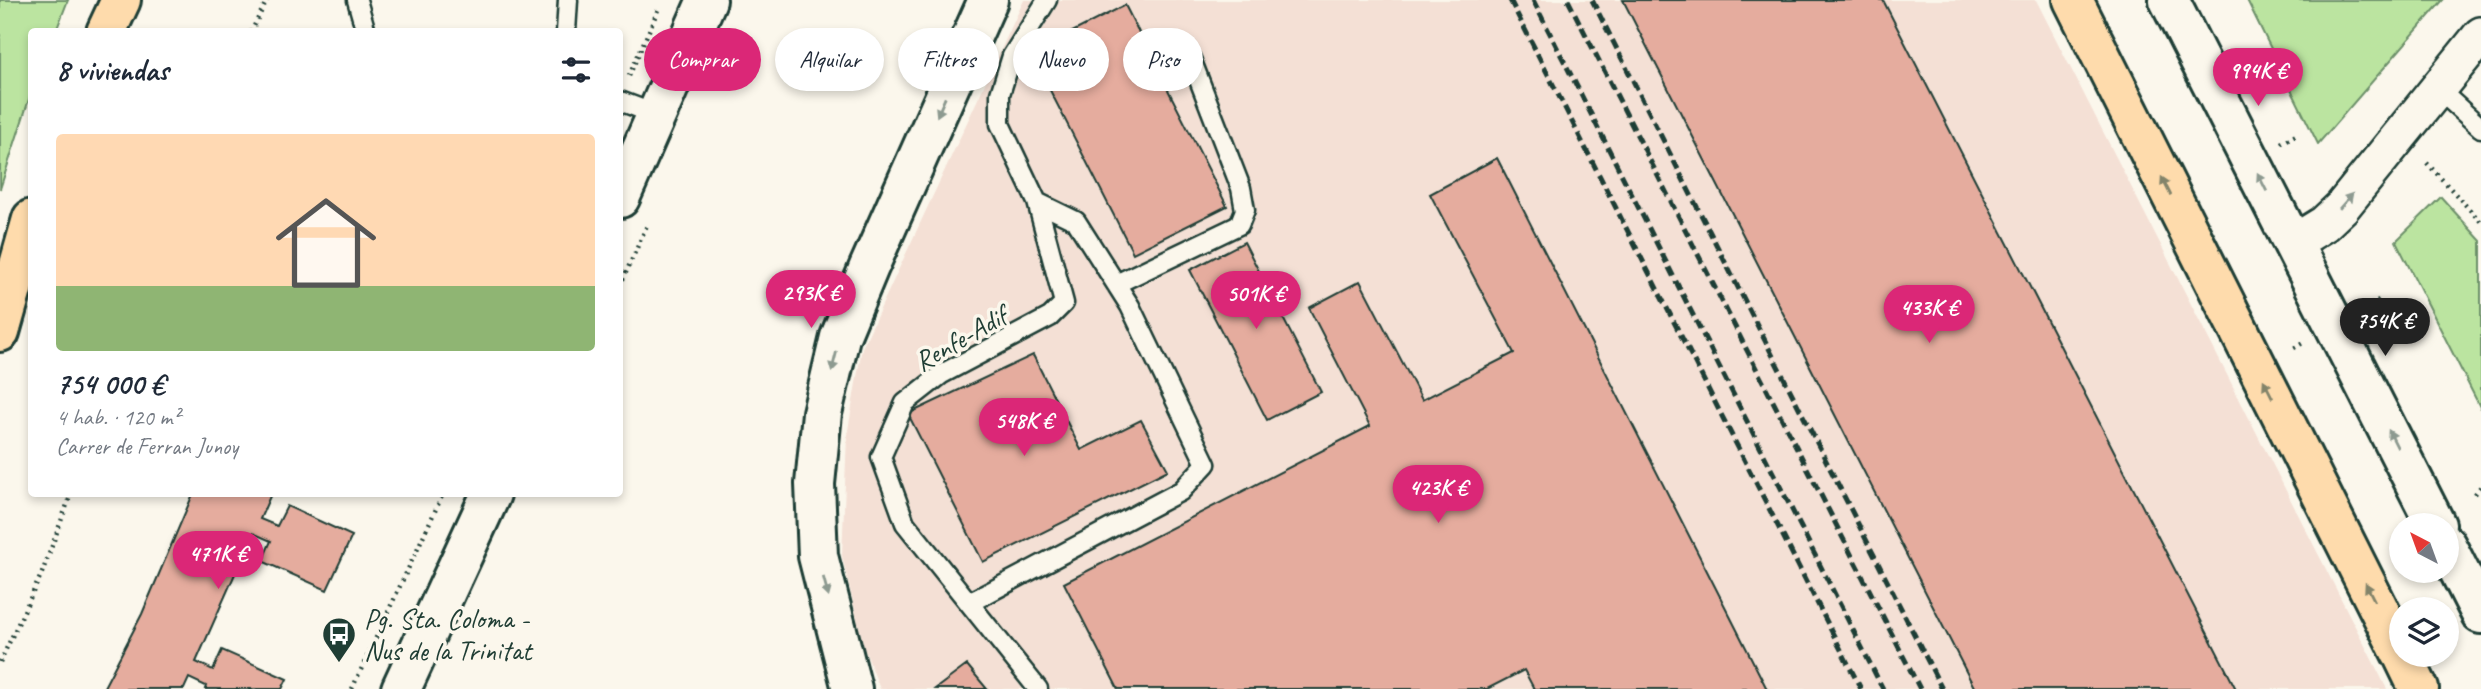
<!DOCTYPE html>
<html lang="es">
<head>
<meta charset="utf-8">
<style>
  body { margin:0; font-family:Caveat,sans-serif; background:#f6f6f7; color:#1f2937; height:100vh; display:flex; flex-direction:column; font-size:26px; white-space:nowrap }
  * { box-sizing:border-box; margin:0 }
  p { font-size:23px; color:#747a83 }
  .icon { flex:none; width:38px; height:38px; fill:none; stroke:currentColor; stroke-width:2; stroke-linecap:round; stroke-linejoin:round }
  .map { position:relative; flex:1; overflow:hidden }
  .drawer { position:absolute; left:28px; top:28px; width:595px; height:469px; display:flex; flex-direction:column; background:#fff; border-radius:7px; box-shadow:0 4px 10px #0003 }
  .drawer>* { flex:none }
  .hud { position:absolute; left:644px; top:28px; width:665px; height:63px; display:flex; gap:14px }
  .needle { width:46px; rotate:319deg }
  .tools { position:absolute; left:2389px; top:513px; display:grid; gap:14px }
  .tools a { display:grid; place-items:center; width:70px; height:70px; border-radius:50%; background:#fff; box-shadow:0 4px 10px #0003; font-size:35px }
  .price { position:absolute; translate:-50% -60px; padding:0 16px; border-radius:24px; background:#db2777; color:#fff; font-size:23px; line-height:46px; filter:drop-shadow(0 2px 4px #0008) }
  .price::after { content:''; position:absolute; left:50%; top:42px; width:21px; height:16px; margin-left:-10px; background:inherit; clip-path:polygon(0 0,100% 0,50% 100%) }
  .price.selected { background:#222; color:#fff }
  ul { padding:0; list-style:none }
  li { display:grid; align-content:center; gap:14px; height:371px; padding:0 28px }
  li span { display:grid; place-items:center; height:217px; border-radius:7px; color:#555 }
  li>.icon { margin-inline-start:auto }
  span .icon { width:126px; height:126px; fill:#fffc; stroke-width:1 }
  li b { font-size:30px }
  h2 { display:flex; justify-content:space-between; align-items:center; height:84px; padding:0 28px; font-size:30px }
  .chip { padding:0 24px; border-radius:32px; background:#fff; box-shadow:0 4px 10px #0003; font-size:24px; line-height:63px }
  .chip.selected { background:#db2777; color:#fff }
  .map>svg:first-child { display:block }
  .built { fill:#f4e0d5 }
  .green { fill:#bbe4a0; stroke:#6d906a; stroke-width:2 }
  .building { fill:#e5ac9e; stroke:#1f3d34; stroke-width:2 }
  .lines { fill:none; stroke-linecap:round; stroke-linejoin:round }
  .service-casing { stroke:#1f3d34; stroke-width:23 }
  .minor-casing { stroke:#1f3d34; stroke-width:40 }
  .tertiary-casing { stroke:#1f3d34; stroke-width:44 }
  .secondary-casing { stroke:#1f3d34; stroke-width:44 }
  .trunk-casing { stroke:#1f3d34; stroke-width:44 }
  .path { stroke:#1f3d34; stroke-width:4.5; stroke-dasharray:2 5; stroke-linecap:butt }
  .service { stroke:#fbf7ec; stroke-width:18 }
  .minor { stroke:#fbf7ec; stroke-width:35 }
  .tertiary { stroke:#fbf7ec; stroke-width:38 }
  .secondary { stroke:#fbf7ec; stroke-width:38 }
  .trunk { stroke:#fedbac; stroke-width:38 }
  .rail { stroke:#1f3d34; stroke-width:5; stroke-dasharray:10 5; stroke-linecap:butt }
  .oneway { fill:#8d9a90 }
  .oneway2 { fill:#83846a }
  .labels { text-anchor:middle; stroke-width:7; stroke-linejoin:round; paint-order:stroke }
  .street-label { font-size:28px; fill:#1f3d34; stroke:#fbf7ec }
  .poi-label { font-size:28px; fill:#1f3d34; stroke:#fbf7ec; text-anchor:start }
</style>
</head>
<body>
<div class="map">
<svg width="2481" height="689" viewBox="0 0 2481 689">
  <rect width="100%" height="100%" fill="#fbf7ec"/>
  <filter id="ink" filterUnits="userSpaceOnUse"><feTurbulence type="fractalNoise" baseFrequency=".0143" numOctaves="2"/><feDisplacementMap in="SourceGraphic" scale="14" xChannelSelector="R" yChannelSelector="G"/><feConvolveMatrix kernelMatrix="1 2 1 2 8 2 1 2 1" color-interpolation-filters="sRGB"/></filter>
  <g filter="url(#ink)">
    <path class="built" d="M1024,0H2036L2387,689H880L864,648L842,556L847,436L862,348Z"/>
    <path class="green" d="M0,0H68L56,31L32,32L31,93L0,189Z
      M2247,0H2443L2318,144Z
      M2441,197L2481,241V409L2396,241Z"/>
    <path class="building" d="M1623,0H1883L2236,689H1975Z
      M1125,5L1227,206L1133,253L1031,53Z
      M1497,158L1767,689H1534L1524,670L1487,689H1118L1064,583L1370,426L1309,308L1360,281L1422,400L1514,353L1430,194Z
      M1244,242L1321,392L1267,420L1190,270Z
      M1033,355L1081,450L1141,420L1168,470L983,562L908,414Z
      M193,494H271L260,519L277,526L287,506L352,536L327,590L262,561L271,541L253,533L196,662L213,670L222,650L287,679L282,689H205L206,686L189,678L184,689H103L142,614Z
      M967,665L987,689H935Z"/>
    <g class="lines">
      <g class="service-casing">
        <path id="service" d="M357,0L366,32
          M566,32L568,0
          M2438,89L2481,128
          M620,101L657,115
          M1116,284L1239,225L1245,210L1241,188L1191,59
          M969,603L1181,491L1206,464L1130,306L1076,221L1037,202
          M1038,689L905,523L881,457L905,403L942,374L1050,317L1064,303L1037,202L1000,124V94L1012,56L1047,0"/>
      </g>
      <g class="minor-casing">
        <path id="minor" d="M2293,243L2324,224L2342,207L2481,35"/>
      </g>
      <g class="tertiary-casing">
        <path id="tertiary" d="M620,198L707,0
          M401,689L491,494"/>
      </g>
      <g class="secondary-casing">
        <path id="secondary" d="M2169,0L2436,525
          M2446,545L2481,614
          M852,689L818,556L815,484L822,413L840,337L869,267L988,0"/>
      </g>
      <g class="trunk-casing">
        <path id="trunk" d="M2073,0L2401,653
          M106,32L121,0
          M0,332L32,219
          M2402,654L2419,689"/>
      </g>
      <path class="path" d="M251,32L267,0
        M629,76L658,10
        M2281,143L2296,135
        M2427,163L2481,222
        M620,286L648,223
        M2365,308L2382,298
        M2294,348L2303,343
        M2475,494L2481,486
        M0,662L42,573L71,494
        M352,689L443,494"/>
      <use href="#service" class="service"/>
      <use href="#minor" class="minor"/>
      <use href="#tertiary" class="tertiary"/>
      <use href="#secondary" class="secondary"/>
      <use href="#trunk" class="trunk"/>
      <path class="rail" d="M1510,0L1861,689
        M1533,0L1883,689
        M1568,0L1920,689
        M1592,0L1942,689"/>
    </g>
    <defs><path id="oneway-solid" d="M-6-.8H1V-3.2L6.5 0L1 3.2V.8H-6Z" transform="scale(1.75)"/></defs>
    <g class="oneway">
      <use href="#oneway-solid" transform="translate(941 107) rotate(114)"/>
      <use href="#oneway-solid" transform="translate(2262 182) rotate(-117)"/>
      <use href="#oneway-solid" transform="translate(2346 201) rotate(-49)"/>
      <use href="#oneway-solid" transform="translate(834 362) rotate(104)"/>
      <use href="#oneway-solid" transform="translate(2393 439) rotate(-117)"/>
      <use href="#oneway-solid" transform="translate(826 587) rotate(75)"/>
    </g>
    <g class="oneway2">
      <use href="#oneway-solid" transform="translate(2166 186) rotate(-117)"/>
      <use href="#oneway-solid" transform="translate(2268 389) rotate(-117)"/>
      <use href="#oneway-solid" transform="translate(2370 592) rotate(-117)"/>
    </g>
  </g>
  <defs>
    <g id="bus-pin" transform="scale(1.75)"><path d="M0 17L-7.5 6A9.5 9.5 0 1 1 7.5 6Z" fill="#1f3d34" stroke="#fbf7ec"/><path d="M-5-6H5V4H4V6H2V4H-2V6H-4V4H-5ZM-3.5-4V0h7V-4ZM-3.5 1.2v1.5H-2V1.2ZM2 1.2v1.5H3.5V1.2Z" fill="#fff"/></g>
  </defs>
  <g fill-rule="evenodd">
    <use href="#bus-pin" x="339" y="634"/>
  </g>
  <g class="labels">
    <g class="street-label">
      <text transform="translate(960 338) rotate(-30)" y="10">Renfe-Adif</text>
    </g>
    <g class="poi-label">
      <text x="364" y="628">Pg. Sta. Coloma -<tspan x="364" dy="32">Nus de la Trinitat</tspan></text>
    </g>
  </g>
</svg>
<div class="tools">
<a><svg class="needle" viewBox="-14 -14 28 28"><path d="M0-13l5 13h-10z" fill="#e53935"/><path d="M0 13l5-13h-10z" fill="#747a83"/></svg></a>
<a><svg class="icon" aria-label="layers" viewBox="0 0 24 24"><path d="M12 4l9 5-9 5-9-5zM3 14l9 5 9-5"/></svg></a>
</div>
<b class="price" style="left:2258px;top:108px">994K €</b>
<b class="price" style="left:811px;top:330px">293K €</b>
<b class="price" style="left:1256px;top:331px">501K €</b>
<b class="price" style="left:1929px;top:345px">433K €</b>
<b class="price selected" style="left:2385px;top:358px">754K €</b>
<b class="price" style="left:1024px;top:458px">548K €</b>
<b class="price" style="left:1438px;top:525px">423K €</b>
<b class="price" style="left:218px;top:591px">471K €</b>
<div class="hud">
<a class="chip selected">Comprar</a>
<a class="chip">Alquilar</a>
<a class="chip">Filtros</a>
<a class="chip">Nuevo</a>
<a class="chip">Piso</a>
</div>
<section class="drawer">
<h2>8 viviendas<svg class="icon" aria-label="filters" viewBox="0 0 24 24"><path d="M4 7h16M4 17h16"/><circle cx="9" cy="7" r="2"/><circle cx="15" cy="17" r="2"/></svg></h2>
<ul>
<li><span style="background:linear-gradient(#ffd9b3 70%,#8fb573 0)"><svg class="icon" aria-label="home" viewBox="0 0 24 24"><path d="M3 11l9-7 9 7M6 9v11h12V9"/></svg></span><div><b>754 000 €</b><p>4 hab. · 120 m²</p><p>Carrer de Ferran Junoy</p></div></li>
</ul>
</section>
</div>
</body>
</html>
